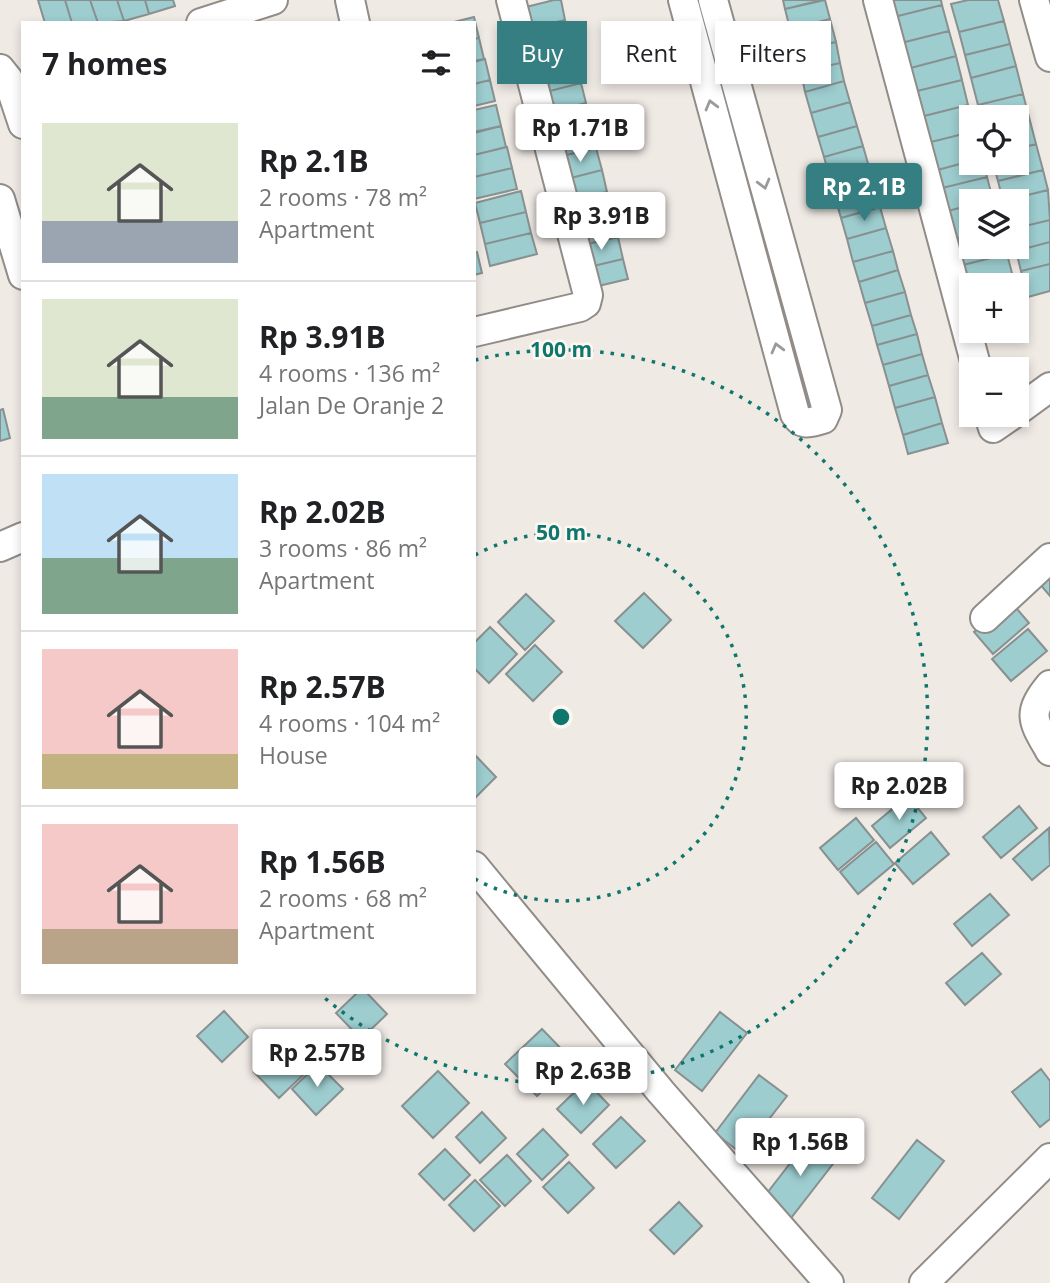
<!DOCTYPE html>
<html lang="en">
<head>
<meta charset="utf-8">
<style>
  body { margin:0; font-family:"Open Sans",sans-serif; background:#f2f2f2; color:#202124; height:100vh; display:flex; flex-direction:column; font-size:26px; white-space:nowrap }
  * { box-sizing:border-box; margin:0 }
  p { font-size:23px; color:#757577 }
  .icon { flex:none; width:38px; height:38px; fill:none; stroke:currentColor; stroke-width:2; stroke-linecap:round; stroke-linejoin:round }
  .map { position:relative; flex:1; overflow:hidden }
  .side { position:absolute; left:21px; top:21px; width:455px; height:973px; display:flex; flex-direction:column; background:#fff; border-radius:0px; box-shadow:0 4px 10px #0003 }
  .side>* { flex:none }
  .guide { position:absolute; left:497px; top:21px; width:448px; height:63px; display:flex; gap:14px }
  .buttons { position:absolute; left:959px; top:105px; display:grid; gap:14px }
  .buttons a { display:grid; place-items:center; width:70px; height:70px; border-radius:0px; background:#fff; box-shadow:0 4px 10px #0003; font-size:35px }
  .price { position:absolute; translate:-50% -60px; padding:0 16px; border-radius:7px; background:#fff; color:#222; font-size:23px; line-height:46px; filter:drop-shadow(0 2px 4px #0008) }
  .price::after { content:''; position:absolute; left:50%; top:42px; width:21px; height:16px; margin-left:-10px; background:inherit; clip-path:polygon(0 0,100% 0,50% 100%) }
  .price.selected { background:#357e82; color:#fff }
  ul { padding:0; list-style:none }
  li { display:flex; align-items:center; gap:21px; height:175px; padding:0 21px }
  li+li { border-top:2px solid #e0e0e0 }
  li span { display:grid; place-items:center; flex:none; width:196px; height:140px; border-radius:0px; color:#555 }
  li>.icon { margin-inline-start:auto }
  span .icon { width:84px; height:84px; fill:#fffc; stroke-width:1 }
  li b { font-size:30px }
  h2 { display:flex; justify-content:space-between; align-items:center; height:84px; padding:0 21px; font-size:30px }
  .pill { padding:0 24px; border-radius:0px; background:#fff; box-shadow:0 4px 10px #0003; font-size:24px; line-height:63px }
  .pill.selected { background:#357e82; color:#fff }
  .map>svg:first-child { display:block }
  .building { fill:#9dcdcf; stroke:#889090; stroke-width:2 }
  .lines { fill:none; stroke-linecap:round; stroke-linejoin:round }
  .street-casing { stroke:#918c87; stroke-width:32 }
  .street { stroke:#fff; stroke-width:28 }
  .oneway { stroke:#9b9a99 }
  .ring { fill:none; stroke:#0f766e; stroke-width:3.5; stroke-dasharray:3.5 7 }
  .centre { fill:#0f766e; stroke:#fdf7f2; stroke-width:3.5 }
  .ring-label { font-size:21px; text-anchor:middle; font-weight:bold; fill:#0f766e; stroke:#fdf7f2; stroke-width:5; stroke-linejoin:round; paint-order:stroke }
</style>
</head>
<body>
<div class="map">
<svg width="1050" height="1283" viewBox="0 0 1050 1283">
  <rect width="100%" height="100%" fill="#f0eae5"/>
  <path class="building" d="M38,0H65L72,23H45Z
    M65,0H90L98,23H72Z
    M90,0H117L124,21L98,23Z
    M117,0H145L149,14L124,21Z
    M145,0H173L175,6L149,14Z
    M554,0H561L565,20L527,29L522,8Z
    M783,0H822L785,9Z
    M825,0L830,19L790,29L785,9Z
    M885,0H941L942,5L890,18Z
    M968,0H998L1004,21L959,32L951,4Z
    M942,5L949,31L897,44L890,18Z
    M474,17L479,38L474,39V23H450Z
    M830,19L836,42L796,51L790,29Z
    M565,20L571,43L532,52L527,29Z
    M1004,21L1010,44L965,55L959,32Z
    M949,31L956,56L903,70L897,44Z
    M479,38L484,59L474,61V39Z
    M836,42L840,63L801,72L796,51Z
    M571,43L576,62L537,72L532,52Z
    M1010,44L1016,66L971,78L965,55Z
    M956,56L962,80L909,93L903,70Z
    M485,59L490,80L474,84V62Z
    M576,62L581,83L542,93L537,72Z
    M840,63L844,81L805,92L801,72Z
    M1016,66L1023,94L978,105L971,78Z
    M490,80L495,101L474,106V84Z
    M962,80L968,105L916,118L909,93Z
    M844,81L850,102L811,113L805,92Z
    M581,83L586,103L547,113L542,93Z
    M1023,94L1029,117L1017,120V117H981L978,105Z
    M850,102L857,126L818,137L811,113Z
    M586,103L590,124L552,133L547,113Z
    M496,105L501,126L474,132V110Z
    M968,105L972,117L971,132L923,144L916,118Z
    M1029,117L1036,144L1017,149V120Z
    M590,124L596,148L558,157L552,133Z
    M501,126L506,147L474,155V133Z
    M857,126L863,146L824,157L818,137Z
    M971,132V161L930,172L923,144Z
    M1036,144L1043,170L998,181L993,163H1017V149Z
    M863,146L869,167L830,178L824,157Z
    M507,147L512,168L474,177V155Z
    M596,148L602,170L563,180L558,157Z
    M971,161L984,163L987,177L934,190L930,172Z
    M869,167L875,187L835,197L830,178Z
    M512,168L517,189L474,199V177Z
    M602,170L607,192L568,201L563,180Z
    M1043,170L1048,190L1003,201L998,181Z
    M987,177L993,200L971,201V205L940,213L934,190Z
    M875,187L880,207L841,218L835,197Z
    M1048,190L1050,220L1017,228V201H1004Z
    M521,191L526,212L480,223L475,203Z
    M607,192L613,214L574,223L568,201Z
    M971,205V235L948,241L940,213Z
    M880,207L886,228L847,239L841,218Z
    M526,212L531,233L485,244L480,223Z
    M613,214L618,237L579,246L574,223Z
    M1050,220V242L1016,251L1017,228Z
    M886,228L893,251L853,262L847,239Z
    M531,233L537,254L490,266L485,244Z
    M971,235V247H1005L1007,254L955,267L948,241Z
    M618,237L623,259L585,268L579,246Z
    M1050,242V264L1021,271L1016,251Z
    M893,251L898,270L859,282L853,262Z
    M477,252L482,273L474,275V253Z
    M1007,254L1013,277L981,285H971V288L961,290L955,267Z
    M623,259L628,279L590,288L585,268Z
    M1050,264V291L1028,297L1021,271Z
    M898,270L905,292L865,303L859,282Z
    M1013,277L1015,285H981Z
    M905,292L911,315L872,326L865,303Z
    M911,315L917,334L877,345L872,326Z
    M917,334L922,354L883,365L877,345Z
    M922,354L928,375L889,386L883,365Z
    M928,375L935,397L895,408L889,386Z
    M935,397L942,423L903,435L895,408Z
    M3,409L10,438L0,441V410Z
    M942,423L948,443L908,454L903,435Z
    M1050,573V596L1039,583Z
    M644,593L671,620L643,648L615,621Z
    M526,594L554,621L525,650L498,622Z
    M1011,602L1029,623L993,654L974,632Z
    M490,627L517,654L489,683L474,668V643Z
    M1028,629L1047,651L1011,681L992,659Z
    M535,645L562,672L533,701L506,674Z
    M474,754L496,777L474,799Z
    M908,796L926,818L890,848L872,826Z
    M1019,806L1037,828L1001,858L983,837Z
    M856,818L874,840L838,870L820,848Z
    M1049,828L1050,865L1032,880L1013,859Z
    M931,832L949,854L913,884L895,863Z
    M876,842L894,864L858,894L840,872Z
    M990,894L1009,915L972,946L954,924Z
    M982,953L1001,974L965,1005L946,983Z
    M358,992H366L387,1014L361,1039L336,1013Z
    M224,1011L248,1037L222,1062L197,1036Z
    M720,1012L747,1033L702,1091L675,1070Z
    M542,1029L573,1061L537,1096L505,1064Z
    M281,1047L305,1073L279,1098L254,1072Z
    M318,1064L343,1089L316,1115L292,1089Z
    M1041,1069L1050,1081V1119L1040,1127L1012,1092Z
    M438,1071L469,1103L433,1138L402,1106Z
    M759,1075L787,1096L742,1154L715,1133Z
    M586,1081L609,1105L581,1133L557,1109Z
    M482,1112L506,1138L480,1163L456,1137Z
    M621,1117L645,1141L616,1168L593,1144Z
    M543,1129L568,1155L542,1180L517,1154Z
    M809,1139L836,1160L791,1218L764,1197Z
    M917,1140L944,1161L899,1219L872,1198Z
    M445,1149L470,1175L444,1200L419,1174Z
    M507,1155L531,1181L505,1206L480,1180Z
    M569,1162L594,1188L568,1213L543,1187Z
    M475,1180L500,1206L474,1231L449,1205Z
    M679,1202L702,1226L674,1254L650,1230Z"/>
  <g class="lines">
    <g class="street-casing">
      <path id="street" d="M350,0L355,23
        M683,0L795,414C802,427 811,422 823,419L827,410L713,0
        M878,0L977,369
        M1034,0L1050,57
        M201,23L273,0
        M0,69L8,79L23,124
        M0,199L23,275
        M474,332L580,307L586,303L588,295L511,0
        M1017,411L1050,387
        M989,415L993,428L1012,415
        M0,547L23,537
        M985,618L1050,558
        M1050,685C1026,714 1033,721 1050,751
        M474,866L661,1092L829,1283
        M924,1283L1050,1158"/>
    </g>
    <use href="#street" class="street"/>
  </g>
  <defs><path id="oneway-chevron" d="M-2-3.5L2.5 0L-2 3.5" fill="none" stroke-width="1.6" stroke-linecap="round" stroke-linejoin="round" transform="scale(1.75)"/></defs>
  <g class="oneway">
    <use href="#oneway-chevron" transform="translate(711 105) rotate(-105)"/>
    <use href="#oneway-chevron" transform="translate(764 184) rotate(75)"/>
    <use href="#oneway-chevron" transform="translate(777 348) rotate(-105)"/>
  </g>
  <g class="ring">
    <path d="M475 555A184 184 0 1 1 475 879"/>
    <path d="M475 360A367 367 0 1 1 320 994"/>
  </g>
  <circle cx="561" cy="717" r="10" class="centre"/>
  <g class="ring-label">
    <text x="561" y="357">100 m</text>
    <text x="561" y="540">50 m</text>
  </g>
</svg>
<div class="buttons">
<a><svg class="icon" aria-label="locate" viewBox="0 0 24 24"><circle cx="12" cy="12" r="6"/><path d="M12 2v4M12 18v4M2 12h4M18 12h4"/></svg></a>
<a><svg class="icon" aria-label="layers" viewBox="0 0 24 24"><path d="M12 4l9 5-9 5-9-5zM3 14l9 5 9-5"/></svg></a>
<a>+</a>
<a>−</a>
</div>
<b class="price" style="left:580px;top:164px">Rp 1.71B</b>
<b class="price selected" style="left:864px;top:223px">Rp 2.1B</b>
<b class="price" style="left:601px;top:252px">Rp 3.91B</b>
<b class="price" style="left:899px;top:822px">Rp 2.02B</b>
<b class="price" style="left:317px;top:1089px">Rp 2.57B</b>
<b class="price" style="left:583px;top:1107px">Rp 2.63B</b>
<b class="price" style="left:800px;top:1178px">Rp 1.56B</b>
<div class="guide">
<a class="pill selected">Buy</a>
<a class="pill">Rent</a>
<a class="pill">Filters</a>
</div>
<section class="side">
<h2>7 homes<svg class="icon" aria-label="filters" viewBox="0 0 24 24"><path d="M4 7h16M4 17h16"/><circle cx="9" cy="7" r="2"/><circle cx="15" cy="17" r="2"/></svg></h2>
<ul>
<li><span style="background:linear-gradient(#dfe7d0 70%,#9aa5b1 0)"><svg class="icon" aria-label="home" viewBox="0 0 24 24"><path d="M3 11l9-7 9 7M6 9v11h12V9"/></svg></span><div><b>Rp 2.1B</b><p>2 rooms · 78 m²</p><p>Apartment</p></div></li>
<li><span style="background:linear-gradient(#dfe7d0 70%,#7fa58c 0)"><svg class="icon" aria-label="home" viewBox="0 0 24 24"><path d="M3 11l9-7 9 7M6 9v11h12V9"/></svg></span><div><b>Rp 3.91B</b><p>4 rooms · 136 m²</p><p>Jalan De Oranje 2</p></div></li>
<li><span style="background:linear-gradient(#bfe0f5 60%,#7fa58c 0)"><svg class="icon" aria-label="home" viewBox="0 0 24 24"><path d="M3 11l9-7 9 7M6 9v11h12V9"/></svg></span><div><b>Rp 2.02B</b><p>3 rooms · 86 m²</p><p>Apartment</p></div></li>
<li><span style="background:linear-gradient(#f6c9c9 75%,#c2b280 0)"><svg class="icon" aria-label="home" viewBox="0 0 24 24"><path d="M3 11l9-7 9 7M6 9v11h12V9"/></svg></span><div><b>Rp 2.57B</b><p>4 rooms · 104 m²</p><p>House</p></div></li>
<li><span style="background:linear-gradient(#f6c9c9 75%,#b9a48a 0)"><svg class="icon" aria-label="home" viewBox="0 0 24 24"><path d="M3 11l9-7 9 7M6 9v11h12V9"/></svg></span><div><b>Rp 1.56B</b><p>2 rooms · 68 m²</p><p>Apartment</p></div></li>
</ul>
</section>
</div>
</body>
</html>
